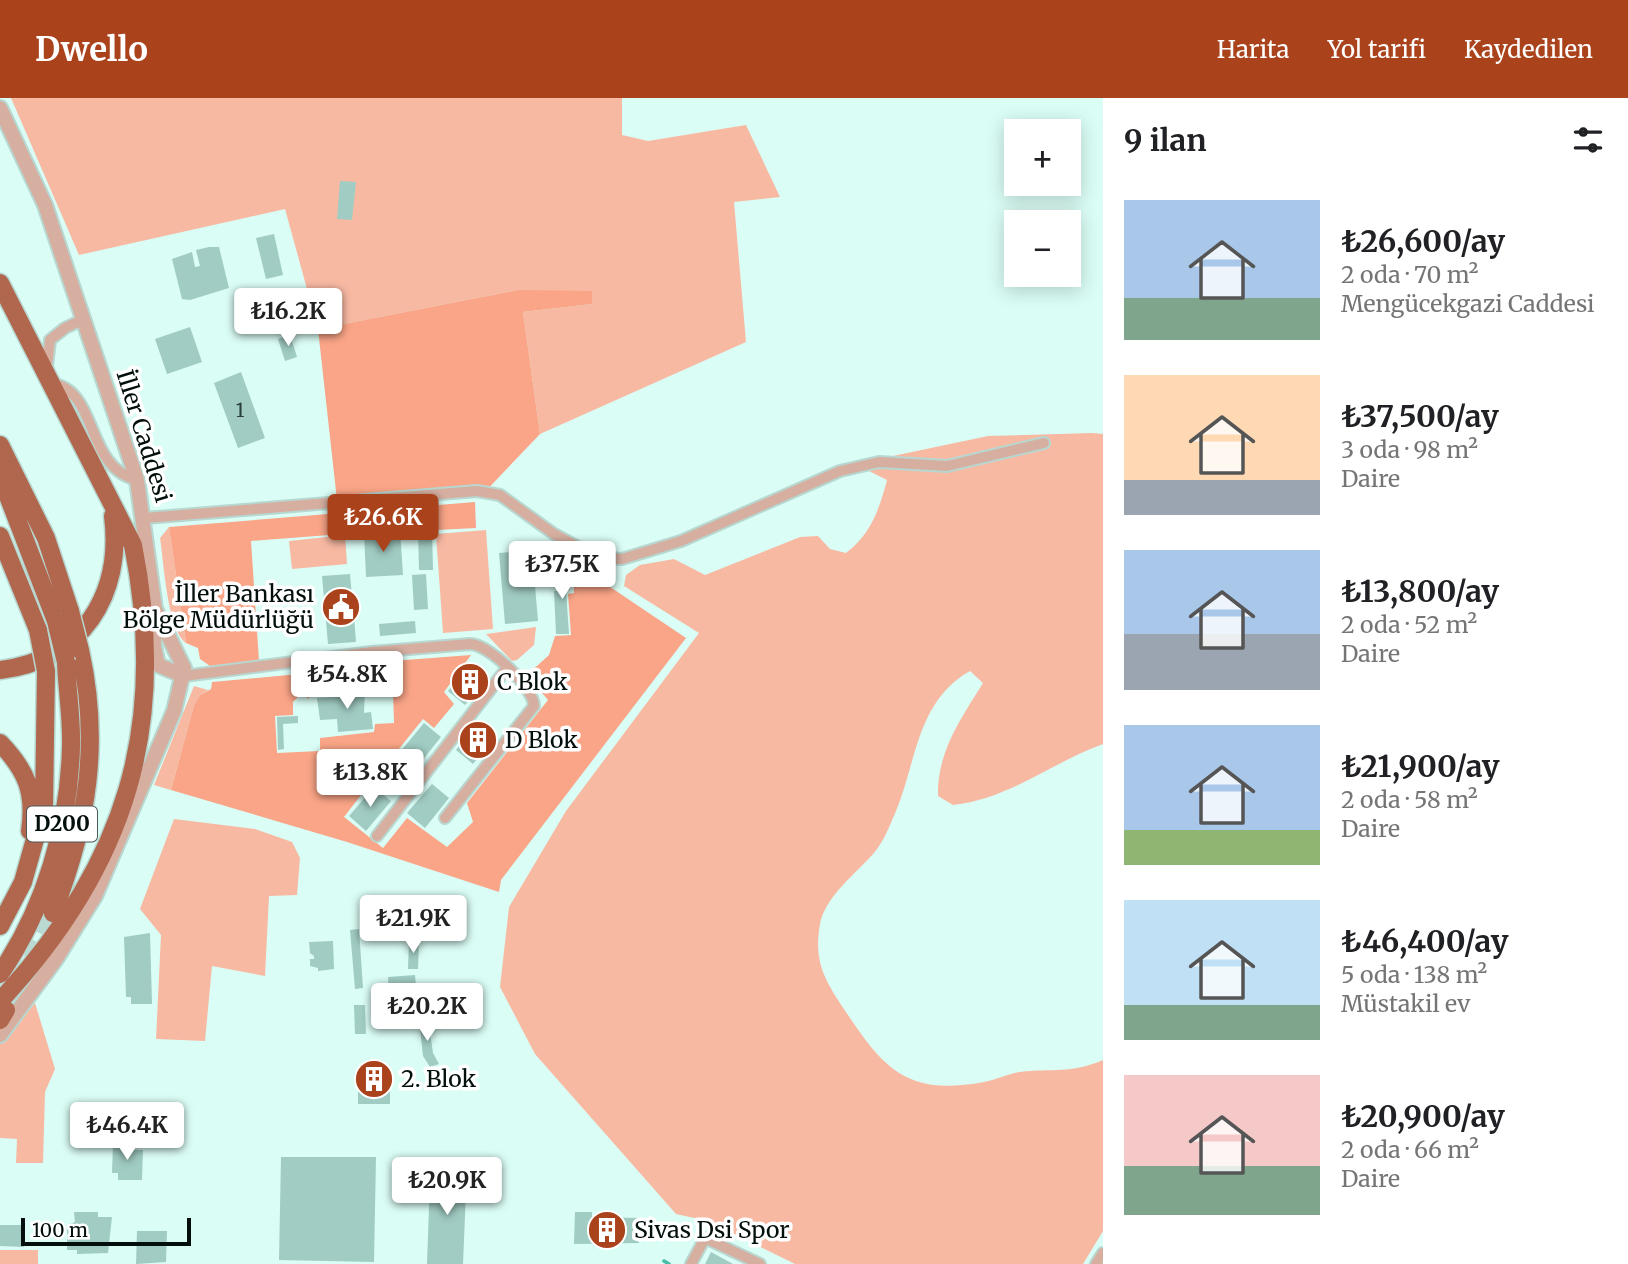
<!DOCTYPE html>
<html lang="tr">
<head>
<meta charset="utf-8">
<style>
  body { margin:0; font-family:Merriweather,serif; background:#f2f2f2; color:#202124; height:100vh; display:flex; flex-direction:column; font-size:26px; white-space:nowrap }
  * { box-sizing:border-box; margin:0 }
  p { font-size:23px; color:#757577 }
  .icon { flex:none; width:38px; height:38px; fill:none; stroke:currentColor; stroke-width:2; stroke-linecap:round; stroke-linejoin:round }
  .map { position:relative; flex:1; overflow:hidden }
  .drawer { display:flex; flex-direction:column; background:#fff; width:525px }
  .drawer>* { flex:none }
  .controls { position:absolute; left:1004px; top:21px; display:grid; gap:14px }
  .controls a { display:grid; place-items:center; width:77px; height:77px; border-radius:0px; background:#fff; box-shadow:0 4px 18px #0003; font-size:35px }
  .scale { position:absolute; left:21px; bottom:18px; width:170px; box-sizing:border-box; padding-left:7px; border:4px solid #020f0c; border-top:0; font-size:19px; line-height:24px; white-space:nowrap; color:#020f0c; -webkit-text-stroke:5px #fff; paint-order:stroke }
  .price { position:absolute; translate:-50% -60px; padding:0 16px; border-radius:7px; background:#fff; color:#222; font-size:23px; line-height:46px; filter:drop-shadow(0 2px 4px #0008) }
  .price::after { content:''; position:absolute; left:50%; top:42px; width:21px; height:16px; margin-left:-10px; background:inherit; clip-path:polygon(0 0,100% 0,50% 100%) }
  .price.on { background:#aa431c; color:#fff }
  ul { padding:0; list-style:none }
  li { display:flex; align-items:center; gap:21px; height:175px; padding:0 21px }
  li span { display:grid; place-items:center; flex:none; width:196px; height:140px; border-radius:0px; color:#555 }
  li>.icon { margin-inline-start:auto }
  span .icon { width:84px; height:84px; fill:#fffc; stroke-width:1 }
  li b { font-size:30px }
  h2 { display:flex; justify-content:space-between; align-items:center; height:84px; padding:0 21px; font-size:30px }
  header { display:flex; align-items:center; gap:42px; box-sizing:border-box; height:98px; padding:0 35px; background:#aa431c; color:#fff }
  header strong { font-size:33px }
  nav { display:flex; gap:38px; margin-inline-start:auto; font-size:24px }
  main { display:flex; flex:1; min-height:0 }
  .map>svg:first-child { display:block }
  .green { fill:#f8b9a3 }
  .forest { fill:#faa587 }
  .lines { fill:none; stroke-linecap:round; stroke-linejoin:round }
  .stream { stroke:#44bda9; stroke-width:3.5 }
  .building { fill:#a1ccc3 }
  .trunk-tunnel { stroke:#bad9d2; stroke-width:18; stroke-dasharray:18 9; stroke-linecap:butt }
  .minor-casing { stroke:#b7d7d0; stroke-width:14 }
  .tertiary-casing { stroke:#b7d7d0; stroke-width:18 }
  .trunk-casing { stroke:#b7d7d0; stroke-width:21 }
  .minor { stroke:#d6afa1; stroke-width:10 }
  .tertiary { stroke:#d6afa1; stroke-width:14 }
  .trunk { stroke:#b0674e; stroke-width:18 }
  .trunk-bridge-casing { stroke:#b7d7d0; stroke-width:21; stroke-linecap:butt }
  .trunk-bridge { stroke:#b0674e; stroke-width:18 }
  .labels { text-anchor:middle; stroke-width:7; stroke-linejoin:round; paint-order:stroke }
  .number-label { font-size:19px; fill:#2a3e3a }
  .shield { fill:#fff; stroke:#4e5755; stroke-width:2 }
  .shield-label { font-size:21px; font-weight:bold; fill:#020f0c }
  .street-label { font-size:23px; fill:#020f0c; stroke:#fff }
  .poi-label { font-size:23px; fill:#020f0c; stroke:#fff; text-anchor:start }
</style>
</head>
<body>
<header>
<strong>Dwello</strong>
<nav><a>Harita</a><a>Yol tarifi</a><a>Kaydedilen</a></nav>
</header>
<main>
<div class="map">
<svg width="1103" height="1166" viewBox="0 0 1103 1166">
  <rect width="100%" height="100%" fill="#dafdf5"/>
  <path class="green" d="M11,0H622V37L648,43L746,27L780,99L734,104L746,244L540,336L523,214L592,206L518,192L318,231L285,111L79,157Z
    M1092,335L1103,336V646C1051,665 1009,701 953,707L938,698C937,653 961,621 983,585L970,573C917,603 917,662 896,713C890,727 884,743 874,755C856,775 825,799 820,826C813,865 826,884 846,914C885,973 909,998 984,984C996,982 1008,976 1020,974C1051,970 1071,976 1103,962V1133L1083,1166H795L708,1123L676,1116L535,956L500,889L509,809L566,713L699,535L624,488L626,477L640,467L674,461L705,477L800,439L818,438L830,451L846,455C871,436 879,412 887,382L855,366L988,338Z
    M169,429L186,545C167,531 164,464 160,440Z
    M486,432L493,531L443,535L436,436Z
    M345,437L347,466L292,471L289,443Z
    M536,529L534,547L517,562L512,563L486,536Z
    M364,568L365,589L342,590L343,594L316,596L307,601L304,574Z
    M194,588L208,592L200,597L194,607L171,692L154,687Z
    M174,721L255,731L292,744L300,760L297,797L269,798L265,878L212,868L205,943L156,941L161,837L140,811Z
    M35,905L55,971L45,994L43,1065H16L17,1041L0,1040V946Z
    M0,1152H38V1166H0Z"/>
  <path class="forest" d="M518,192L592,193V206L523,214L540,336L480,399L338,411L318,231Z
    M475,404L476,430L436,432L435,429L251,443L259,563L210,568L200,561L198,550L186,545L169,429Z
    M573,464L686,540L501,782L499,794L347,744L171,692L194,607L200,597L211,591L212,584L299,576L301,596L293,604V617L275,618L277,655L320,653V640L374,634L375,626L394,625L392,563L471,557L444,594L454,606L434,630L423,621L394,657L406,667L385,694L371,684L344,719L383,750L407,720L447,749L473,724L467,705L548,602L527,577L549,557L555,538L571,537L568,496L574,495Z"/>
  <g class="lines">
    <path class="stream" d="M664,1163L669,1166"/>
  </g>
  <path class="building" d="M340,83L356,84L352,122L337,121Z
    M274,136L283,177L266,181L256,140Z
    M209,149H219L229,190L190,202L182,201L172,161L192,154L195,169L200,168L196,152Z
    M190,229L202,264L167,276L155,241Z
    M290,237L297,259L285,263L278,241Z
    M241,274L265,340L238,350L214,285Z
    M400,432L403,477L366,479L364,434Z
    M432,432L433,472H419L418,433Z
    M532,452L538,523L505,526L499,455Z
    M569,470L570,492H566L569,536H556L554,493H558L556,471Z
    M350,476L352,500H357L358,517L354,518L356,544L328,546L322,478Z
    M426,476L428,511L414,512L412,477Z
    M415,523L416,535L380,538L379,526Z
    M472,564L489,578L465,607L448,593Z
    M365,591L364,615L371,614L373,631L338,634L337,621L320,622L317,600L349,598V593Z
    M298,618V625L283,626L284,651L278,652L277,619Z
    M480,622L497,637L473,666L456,652Z
    M424,625L441,639L417,669L400,654Z
    M432,686L449,700L425,730L407,715Z
    M374,689L391,703L366,733L349,718Z
    M415,799V814H405V819H416V831L389,832L388,800Z
    M359,831L363,890L355,891L350,832Z
    M150,835L152,906H131V899H126L124,839Z
    M333,843L334,871L318,873V870L310,868V861H314V858L310,855L309,844Z
    M409,843L419,844L418,871H408Z
    M415,877L418,910L390,912L388,879Z
    M354,907H365L366,936H355Z
    M428,920L433,955L439,966L430,969L423,958L419,921Z
    M358,973H390V1006H358Z
    M113,1044H133V1052H143L142,1082H118V1075H112Z
    M281,1059H376L374,1164L279,1162Z
    M467,1069L463,1166H427L430,1081H439V1070Z
    M74,1114H98V1119H112L108,1155L77,1156V1152H67V1127L75,1124Z
    M575,1114H592V1119L639,1120V1145L574,1146Z
    M0,1127H24V1149L0,1148Z
    M137,1133H167L166,1164L136,1166Z
    M711,1154L733,1166H705Z"/>
  <g class="lines">
    <path class="trunk-tunnel" d="M31,861L53,815"/>
    <g class="minor-casing">
      <path id="minor" d="M84,221L65,230L50,242L47,268L50,285C100,292 83,368 137,382
        M145,420L477,393L500,397L554,436L596,459L622,461L681,443L840,373L879,364L947,368L1044,345
        M184,578L372,554L470,546C489,546 534,590 534,608L445,720
        M377,738L507,570
        M691,1166L705,1140L760,1166
        M1096,1166L1103,1155"/>
    </g>
    <g class="tertiary-casing">
      <path id="tertiary" d="M0,10L45,107L137,382L155,511L184,570L174,613L95,798L56,861L0,937
        M155,516L154,549L158,567L184,578"/>
    </g>
    <g class="trunk-casing">
      <path id="trunk" d="M0,185L133,447C169,628 126,768 0,903
        M0,347L46,440L70,513
        M0,377L56,523
        M0,438L38,532
        M0,572C82,562 123,497 113,418
        M0,645C26,672 36,694 30,733
        M53,815C87,727 101,646 80,552
        M0,828L23,784L44,709L46,573
        M0,876C45,810 69,729 71,649C72,621 67,592 66,564
        M0,922L6,912"/>
    </g>
    <use href="#minor" class="minor"/>
    <use href="#tertiary" class="tertiary"/>
    <use href="#trunk" class="trunk"/>
    <g class="trunk-bridge-casing">
      <path id="trunk-bridge" d="M70,513L80,552
        M56,523L66,564
        M38,532L46,573"/>
    </g>
    <use href="#trunk-bridge" class="trunk-bridge"/>
  </g>
  <defs>
    <g id="civic-disc" transform="scale(2.0125)"><circle r="9.5" fill="#aa431c" stroke="#fff"/><path d="M-.6-6.5H3V-4.5H.6V-3L4-1V1h2V6H-6V1h2V-1L-.6-3ZM-1.2 2.5V6h2.4V2.5Z" fill="#fff"/></g>
    <g id="building-disc" transform="scale(2.0125)"><circle r="9.5" fill="#aa431c" stroke="#fff"/><path d="M-4-6H4V6H1V3H-1V6H-4ZM-2.5-4.3h1.7v1.8h-1.7ZM.8-4.3h1.7v1.8H.8ZM-2.5-1h1.7V.8h-1.7ZM.8-1h1.7V.8H.8Z" fill="#fff"/></g>
  </defs>
  <g fill-rule="evenodd">
    <use href="#civic-disc" x="341" y="509"/>
    <use href="#building-disc" x="470" y="584"/>
    <use href="#building-disc" x="478" y="642"/>
    <use href="#building-disc" x="374" y="981"/>
    <use href="#building-disc" x="607" y="1132"/>
  </g>
  <g class="labels">
    <g class="number-label">
      <text x="240" y="319">1</text>
    </g>
    <rect class="shield" x="27" y="708.5" width="70" height="35" rx="5"/>
    <g class="shield-label">
      <text x="62" y="733">D200</text>
    </g>
    <g class="street-label">
      <text transform="translate(144 338) rotate(73)" y="8">İller Caddesi</text>
    </g>
    <g class="poi-label">
      <text x="314" y="504" text-anchor="end">İller Bankası<tspan x="314" dy="26">Bölge Müdürlüğü</tspan></text>
      <text x="497" y="592">C Blok</text>
      <text x="505" y="650">D Blok</text>
      <text x="401" y="989">2. Blok</text>
      <text x="634" y="1140">Sivas Dsi Spor</text>
    </g>
  </g>
</svg>
<div class="controls">
<a>+</a>
<a>−</a>
</div>
<div class="scale">100 m</div>
<b class="price" style="left:288px;top:250px">₺16.2K</b>
<b class="price on" style="left:383px;top:456px">₺26.6K</b>
<b class="price" style="left:562px;top:503px">₺37.5K</b>
<b class="price" style="left:347px;top:613px">₺54.8K</b>
<b class="price" style="left:370px;top:711px">₺13.8K</b>
<b class="price" style="left:413px;top:857px">₺21.9K</b>
<b class="price" style="left:427px;top:945px">₺20.2K</b>
<b class="price" style="left:127px;top:1064px">₺46.4K</b>
<b class="price" style="left:447px;top:1119px">₺20.9K</b>
</div>
<section class="drawer">
<h2>9 ilan<svg class="icon" aria-label="filters" viewBox="0 0 24 24"><path d="M4 7h16M4 17h16"/><circle cx="9" cy="7" r="2"/><circle cx="15" cy="17" r="2"/></svg></h2>
<ul>
<li><span style="background:linear-gradient(#a9c7e8 70%,#7fa58c 0)"><svg class="icon" aria-label="home" viewBox="0 0 24 24"><path d="M3 11l9-7 9 7M6 9v11h12V9"/></svg></span><div><b>₺26,600/ay</b><p>2 oda · 70 m²</p><p>Mengücekgazi Caddesi</p></div></li>
<li><span style="background:linear-gradient(#ffd9b3 75%,#9aa5b1 0)"><svg class="icon" aria-label="home" viewBox="0 0 24 24"><path d="M3 11l9-7 9 7M6 9v11h12V9"/></svg></span><div><b>₺37,500/ay</b><p>3 oda · 98 m²</p><p>Daire</p></div></li>
<li><span style="background:linear-gradient(#a9c7e8 60%,#9aa5b1 0)"><svg class="icon" aria-label="home" viewBox="0 0 24 24"><path d="M3 11l9-7 9 7M6 9v11h12V9"/></svg></span><div><b>₺13,800/ay</b><p>2 oda · 52 m²</p><p>Daire</p></div></li>
<li><span style="background:linear-gradient(#a9c7e8 75%,#8fb573 0)"><svg class="icon" aria-label="home" viewBox="0 0 24 24"><path d="M3 11l9-7 9 7M6 9v11h12V9"/></svg></span><div><b>₺21,900/ay</b><p>2 oda · 58 m²</p><p>Daire</p></div></li>
<li><span style="background:linear-gradient(#bfe0f5 75%,#7fa58c 0)"><svg class="icon" aria-label="home" viewBox="0 0 24 24"><path d="M3 11l9-7 9 7M6 9v11h12V9"/></svg></span><div><b>₺46,400/ay</b><p>5 oda · 138 m²</p><p>Müstakil ev</p></div></li>
<li><span style="background:linear-gradient(#f6c9c9 65%,#7fa58c 0)"><svg class="icon" aria-label="home" viewBox="0 0 24 24"><path d="M3 11l9-7 9 7M6 9v11h12V9"/></svg></span><div><b>₺20,900/ay</b><p>2 oda · 66 m²</p><p>Daire</p></div></li>
</ul>
</section>
</main>
</body>
</html>
